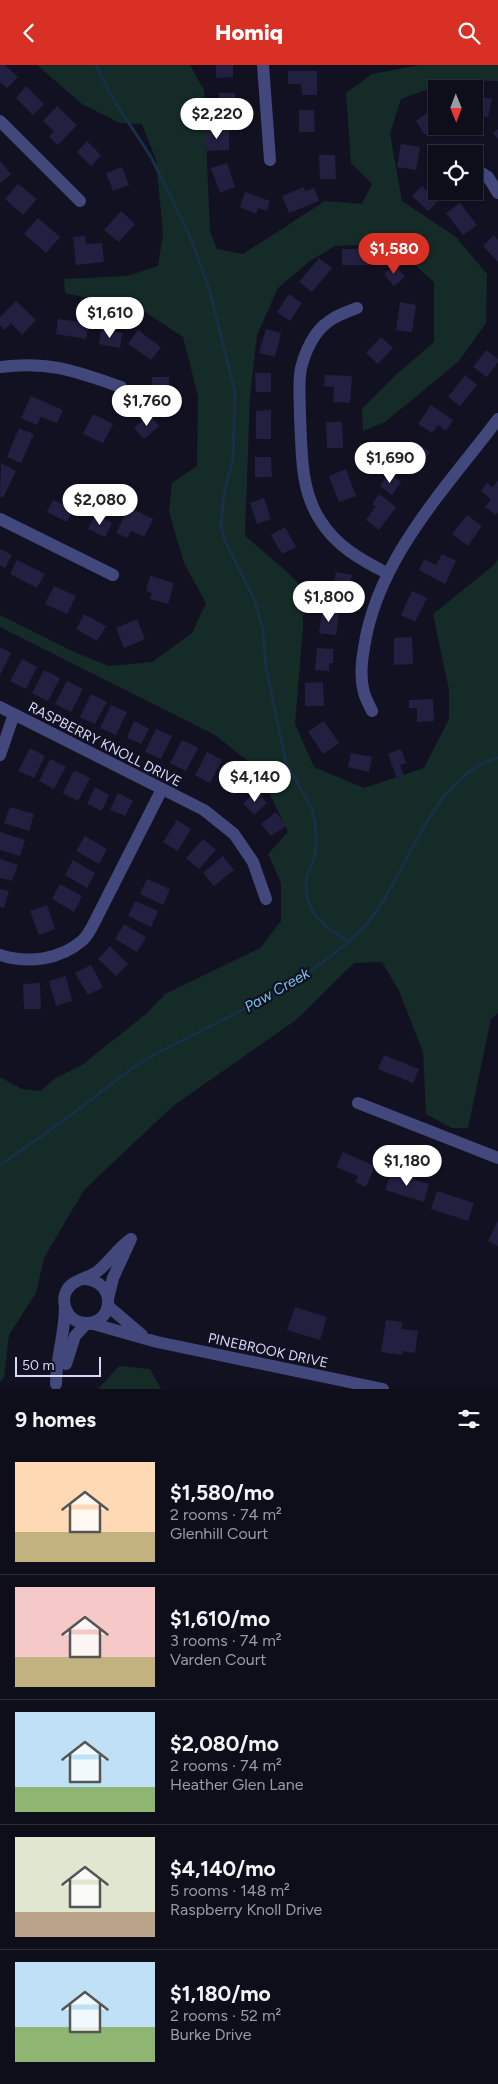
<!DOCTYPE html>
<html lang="en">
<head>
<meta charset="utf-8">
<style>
  body { margin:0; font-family:Figtree,sans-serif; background:#171623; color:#f1f3f6; height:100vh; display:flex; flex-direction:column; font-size:19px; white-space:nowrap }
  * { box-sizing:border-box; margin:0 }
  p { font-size:16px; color:#9b9ca2 }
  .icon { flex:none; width:28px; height:28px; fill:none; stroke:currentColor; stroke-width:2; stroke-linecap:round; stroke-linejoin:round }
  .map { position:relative; height:1324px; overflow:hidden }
  .drawer { display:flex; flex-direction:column; background:#0e0d1a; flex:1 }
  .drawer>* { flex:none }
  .needle { width:32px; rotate:179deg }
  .fabs { position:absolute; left:428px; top:15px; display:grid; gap:10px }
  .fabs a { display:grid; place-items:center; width:55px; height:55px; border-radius:0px; background:#0e0d1a; box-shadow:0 1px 4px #0004,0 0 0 1px #2e2d39; font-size:25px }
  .scale { position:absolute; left:15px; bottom:12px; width:86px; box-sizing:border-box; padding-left:5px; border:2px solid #d8d8fa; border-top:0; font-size:14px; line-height:18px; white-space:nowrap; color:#d8d8fa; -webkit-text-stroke:4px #121122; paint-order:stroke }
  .price { position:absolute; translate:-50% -42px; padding:0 11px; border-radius:18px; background:#fff; color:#222; font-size:16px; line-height:32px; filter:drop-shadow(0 1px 2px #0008) }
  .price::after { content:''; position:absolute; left:50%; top:30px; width:15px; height:11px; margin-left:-8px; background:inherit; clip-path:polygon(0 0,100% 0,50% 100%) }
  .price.current { background:#d93025; color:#fff }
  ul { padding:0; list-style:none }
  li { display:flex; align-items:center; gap:15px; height:125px; padding:0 15px }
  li+li { border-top:1px solid #2e2d39 }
  li span { display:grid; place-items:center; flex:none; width:140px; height:100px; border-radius:0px; color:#555 }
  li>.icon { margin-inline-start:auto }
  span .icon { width:60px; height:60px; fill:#fffc; stroke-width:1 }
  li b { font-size:21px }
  h2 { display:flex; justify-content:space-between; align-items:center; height:60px; padding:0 15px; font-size:21px }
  header { display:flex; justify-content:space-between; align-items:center; height:65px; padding:0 15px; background:#d93025; color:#fff; font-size:22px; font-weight:800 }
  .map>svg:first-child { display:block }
  .green { fill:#152b27 }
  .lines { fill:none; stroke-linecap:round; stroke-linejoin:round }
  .stream { stroke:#173046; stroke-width:3 }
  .building { fill:#222040 }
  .minor { stroke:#42487b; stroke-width:12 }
  .labels { text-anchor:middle; stroke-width:4.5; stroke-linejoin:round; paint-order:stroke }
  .street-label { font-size:14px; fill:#d8d8fa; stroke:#121122 }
  .water-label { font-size:15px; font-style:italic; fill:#73c5ec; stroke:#121122 }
</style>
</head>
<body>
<header><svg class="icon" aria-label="back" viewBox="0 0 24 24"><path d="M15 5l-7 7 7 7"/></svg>Homiq<svg class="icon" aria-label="search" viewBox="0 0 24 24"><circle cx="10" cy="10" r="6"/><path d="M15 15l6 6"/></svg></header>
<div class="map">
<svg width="498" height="1324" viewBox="0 0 498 1324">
  <rect width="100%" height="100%" fill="#121122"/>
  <path class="green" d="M37,0H190L204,25L210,167L217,184L243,189L325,136L362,139L372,119L351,98L346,28L372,9L420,0H498V16L454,15L401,34L390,68L402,136L456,172L487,209L486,258L459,296L385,357L363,366L362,344L398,308L434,277V217L408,194L357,180L335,181L310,196L278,223L257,270L250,331L245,471L284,504L302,522L303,563L295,659L314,702L364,723L424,703L449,654V625L433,549L494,500L498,494V948L491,954L468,1063H452L426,1049L423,987L399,926L382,897L354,898L296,955L173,1041L84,1125L44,1193L36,1228L9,1270L4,1312L0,1317V1012L22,1024L41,1026L54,1014L82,1000L146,949L165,929L260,883L281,856V818L268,789L288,767L258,704L215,670L0,562V550L74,587L109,601L152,597L192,568L206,538L184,498L169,447L172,418L197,401L198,331L183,272L142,245L65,228L64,214L127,211L158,201L163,169L156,95L142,59L120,58L82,39Z
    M119,1301L150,1304L161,1324H98Z"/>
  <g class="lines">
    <path class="stream" d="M96,0L112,32L151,92L189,169L209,223L235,327L233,394L224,428L221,461L224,474L255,536L263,565L266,603L286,697L312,744C315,756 317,771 316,783C316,795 307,805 306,816C304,847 324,862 348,876
      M0,1100C28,1081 56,1061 83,1041C104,1025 125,1007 147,994C163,984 181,977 197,968C254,939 314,911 360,866C408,818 426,712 498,693"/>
  </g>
  <path class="building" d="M0,0H5L18,12L7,23L0,17Z
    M216,0H233V12L216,13Z
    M288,6H317V30H302L301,19H288Z
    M26,21L44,39L33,50L16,33Z
    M219,28H235V49L219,50Z
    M474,31L492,34L488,52L474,50Z
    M57,41L77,60L58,80L49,72L54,66L43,56Z
    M436,41V62L425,70L416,56Z
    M299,45H314L315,67H299Z
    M229,64V85L205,86V65Z
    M498,64V74L493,68Z
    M87,76L101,90L91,101L77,87Z
    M401,79L420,82L416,105L397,102Z
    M319,90H335L336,114H320Z
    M0,96L11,109L1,118L0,117Z
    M227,98L235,122L220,128L211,103Z
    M122,102L129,120L113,126L106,108Z
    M18,119L37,134L23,150L5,134Z
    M422,121L438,136L428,146L412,131Z
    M304,122L305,126L314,123L319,136L289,148L282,131Z
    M245,127L270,136L267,146L258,143L256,149L240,142Z
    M460,138L477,160L463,170L446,148Z
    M121,146L135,159L119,177L104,165Z
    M38,153L60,172L46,188L24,169Z
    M494,170L498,175V197L483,181Z
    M85,171L86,179L102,178L104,197L76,200L73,172Z
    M342,184H368V200H342Z
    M319,193L332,203L312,227L299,217Z
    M395,200L405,212L394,221L384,209Z
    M289,229L302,238L290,256L277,247Z
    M16,236L36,255L22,270L11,258L5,265L0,260V252Z
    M400,237L416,240L412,267L396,265Z
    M58,254L89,258L86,274L56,269Z
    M101,264L122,268L120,283L99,279Z
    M266,264L281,268L275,292L259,288Z
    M138,265L161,282L151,295L128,279Z
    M381,272L393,283L378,299L366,288Z
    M486,285L498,294V297L487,312L473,302Z
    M255,308H271V327H256Z
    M325,310L352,311L350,338L333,337L334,322L324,321Z
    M465,310L477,320L460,341L448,332Z
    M152,312H169V330H152Z
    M31,331L63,345L57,358L41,352L37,360L21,353Z
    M431,340L453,355L446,366L438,360L432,368L418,359Z
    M271,345V374H256V346Z
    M93,349L113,359L103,378L83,369Z
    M149,350L159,361L144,374L134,363Z
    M326,357H342L343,383H327Z
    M19,363L34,369L21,398L7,392Z
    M416,377L430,387L413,410L400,401Z
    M255,392H271L272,412H255Z
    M1,398L16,406L3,433L0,431Z
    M346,404L356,431L339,437L329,411Z
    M389,408L401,417L392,430L380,421Z
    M498,415V447L496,450L485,442L491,434L481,426L487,418L493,422Z
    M379,429L396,442L379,465L366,455L376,441L372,439Z
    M264,433L271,454L257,459L250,438Z
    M53,435L73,444L67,457L47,447Z
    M129,442L153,454L144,472L131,466L127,473L116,468Z
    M95,450L112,458L105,472L88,464Z
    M467,450L482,461L468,481L452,469Z
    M285,462L296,482L282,489L271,470Z
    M0,484L12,490L5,503L0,500Z
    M442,489L456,496L445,519L419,505L424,494L436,500Z
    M17,495L45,509L37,523L10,509Z
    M336,507L352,510L345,537L330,533Z
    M150,511L174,518L168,539L150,534L152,528L146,526Z
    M54,521L76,531L67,549L45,539Z
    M412,526L427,533L415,557L401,550Z
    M322,546L339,548L336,570L319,568Z
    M84,549L106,561L97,576L76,564Z
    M137,554L145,574L124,583L116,563Z
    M412,572L413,599L394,600V573Z
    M0,582L11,588L0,610Z
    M317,583L333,584V598H329V606L315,605Z
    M22,594L37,602L26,624L10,616Z
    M44,605L60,613L48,636L32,628Z
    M67,616L83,624L71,647L55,639Z
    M323,617L324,641H305V618Z
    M91,629L107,637L95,659L80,652Z
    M433,634L434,656L417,657V643H409V635Z
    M111,640L127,647L116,670L100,663Z
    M134,656L149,664L141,679L127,673Z
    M324,656L339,678L323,689L308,667Z
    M156,664L172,671L161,694L145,687Z
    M182,675L198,683L186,706L170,698Z
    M30,683L45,691L34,713L18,706Z
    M401,684L406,698L400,700L404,711L397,714L388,689Z
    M207,687L222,695L210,718L195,710Z
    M351,688L372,692L369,707L348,702Z
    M50,694L66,702L54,724L39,716Z
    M74,705L90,713L78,736L63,728Z
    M231,706L244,716L234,730L221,720Z
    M95,722L109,730L102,746L87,739Z
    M256,726L267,738L254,750L243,738Z
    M118,728L133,736L125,751L110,745Z
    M10,742L34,749L29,766L4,758Z
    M276,747L286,761L271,771L261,759Z
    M177,755L191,764L178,786L163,777Z
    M0,767L25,775L20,791L0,785Z
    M85,771L107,784L99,799L76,786Z
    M203,774L216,785L199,804L186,793Z
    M223,791L234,805L214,821L203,808Z
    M0,794L18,800L12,816L0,813Z
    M73,795L95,808L87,823L65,810Z
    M147,814L170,824L163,840L140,829Z
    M60,819L82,831L74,847L52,834Z
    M0,824L9,826L4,843L0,842Z
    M135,836L158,846L151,862L128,851Z
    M47,840L55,864L39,870L30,846Z
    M124,859L146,872L137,887L115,874Z
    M110,881L128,899L116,911L98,894Z
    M91,900L103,922L88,930L75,908Z
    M66,911L72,936L56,941L49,916Z
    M40,918L41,944H24L23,919Z
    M384,990L419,1004L413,1018L378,1004Z
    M343,1087L375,1101L366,1122L355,1117L358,1111L336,1102Z
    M391,1108L429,1119L424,1137L385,1125Z
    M437,1126L474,1138L468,1156L431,1144Z
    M498,1155V1181L488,1176Z
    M295,1242L327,1252L320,1275L287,1265Z
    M386,1255L402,1257V1264L418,1266L415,1288L403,1286L402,1290L381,1287Z"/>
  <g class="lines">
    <path class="minor" d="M263,0L270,95
      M0,56L80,136
      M474,103L488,112L498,128
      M357,243C341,249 327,254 316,269C309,279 304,291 301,303C298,319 300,336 300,352C302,387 300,424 320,455C336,481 361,495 387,508
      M0,302C50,296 75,306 121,322
      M0,454L113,510
      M0,642L204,745L234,769L253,797L266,834
      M372,646C369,640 366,634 364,628C360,613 361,598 364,583C377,494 446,423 498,354
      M0,690L14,649
      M0,890C28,899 60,895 83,875C87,871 91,864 94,858L162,724
      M358,1038L498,1093
      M84,1214C118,1216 114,1260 85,1258C66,1257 57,1233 71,1220C78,1214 90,1212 98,1206C110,1196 118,1183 131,1174
      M108,1234L113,1213L130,1176
      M108,1241L142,1270
      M90,1258L157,1277L383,1324
      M66,1299L75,1271L87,1258
      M56,1319C56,1293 65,1268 65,1242"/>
  </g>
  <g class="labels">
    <g class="street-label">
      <text transform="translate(105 679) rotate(27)" y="5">RASPBERRY KNOLL DRIVE</text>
      <text transform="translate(268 1285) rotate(12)" y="5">PINEBROOK DRIVE</text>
    </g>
    <g class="water-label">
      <text transform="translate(277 925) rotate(-30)" y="5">Paw Creek</text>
    </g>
  </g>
</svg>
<div class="fabs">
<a><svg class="needle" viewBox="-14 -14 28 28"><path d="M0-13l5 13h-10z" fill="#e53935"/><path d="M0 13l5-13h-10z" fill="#9b9ca2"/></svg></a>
<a><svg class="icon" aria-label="locate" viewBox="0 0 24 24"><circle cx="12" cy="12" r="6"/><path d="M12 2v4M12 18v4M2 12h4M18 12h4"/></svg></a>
</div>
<div class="scale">50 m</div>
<b class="price" style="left:217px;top:75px">$2,220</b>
<b class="price current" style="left:394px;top:210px">$1,580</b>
<b class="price" style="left:110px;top:274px">$1,610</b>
<b class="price" style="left:147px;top:362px">$1,760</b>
<b class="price" style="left:390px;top:419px">$1,690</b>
<b class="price" style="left:100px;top:461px">$2,080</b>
<b class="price" style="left:329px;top:558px">$1,800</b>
<b class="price" style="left:255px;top:738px">$4,140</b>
<b class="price" style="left:407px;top:1122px">$1,180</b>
</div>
<section class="drawer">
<h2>9 homes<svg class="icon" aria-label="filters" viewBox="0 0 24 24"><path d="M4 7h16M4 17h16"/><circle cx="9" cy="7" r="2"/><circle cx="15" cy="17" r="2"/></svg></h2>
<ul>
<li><span style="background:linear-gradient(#ffd9b3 70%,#c2b280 0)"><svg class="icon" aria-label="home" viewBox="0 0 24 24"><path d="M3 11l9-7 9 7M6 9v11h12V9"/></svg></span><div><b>$1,580/mo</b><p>2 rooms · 74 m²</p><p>Glenhill Court</p></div></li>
<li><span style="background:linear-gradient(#f6c9c9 70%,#c2b280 0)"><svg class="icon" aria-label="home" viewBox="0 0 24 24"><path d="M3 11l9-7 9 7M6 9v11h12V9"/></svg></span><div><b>$1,610/mo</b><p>3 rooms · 74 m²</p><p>Varden Court</p></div></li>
<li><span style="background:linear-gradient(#bfe0f5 75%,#8fb573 0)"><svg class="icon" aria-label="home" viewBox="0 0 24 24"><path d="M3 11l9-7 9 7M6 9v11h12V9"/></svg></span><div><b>$2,080/mo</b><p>2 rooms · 74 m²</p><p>Heather Glen Lane</p></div></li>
<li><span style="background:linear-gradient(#dfe7d0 75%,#b9a48a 0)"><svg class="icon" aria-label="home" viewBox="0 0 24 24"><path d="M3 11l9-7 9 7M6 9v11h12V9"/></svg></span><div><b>$4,140/mo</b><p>5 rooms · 148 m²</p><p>Raspberry Knoll Drive</p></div></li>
<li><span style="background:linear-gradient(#bfe0f5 65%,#8fb573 0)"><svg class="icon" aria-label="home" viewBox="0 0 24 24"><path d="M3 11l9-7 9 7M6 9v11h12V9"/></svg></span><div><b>$1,180/mo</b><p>2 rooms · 52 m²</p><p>Burke Drive</p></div></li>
</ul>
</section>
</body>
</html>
